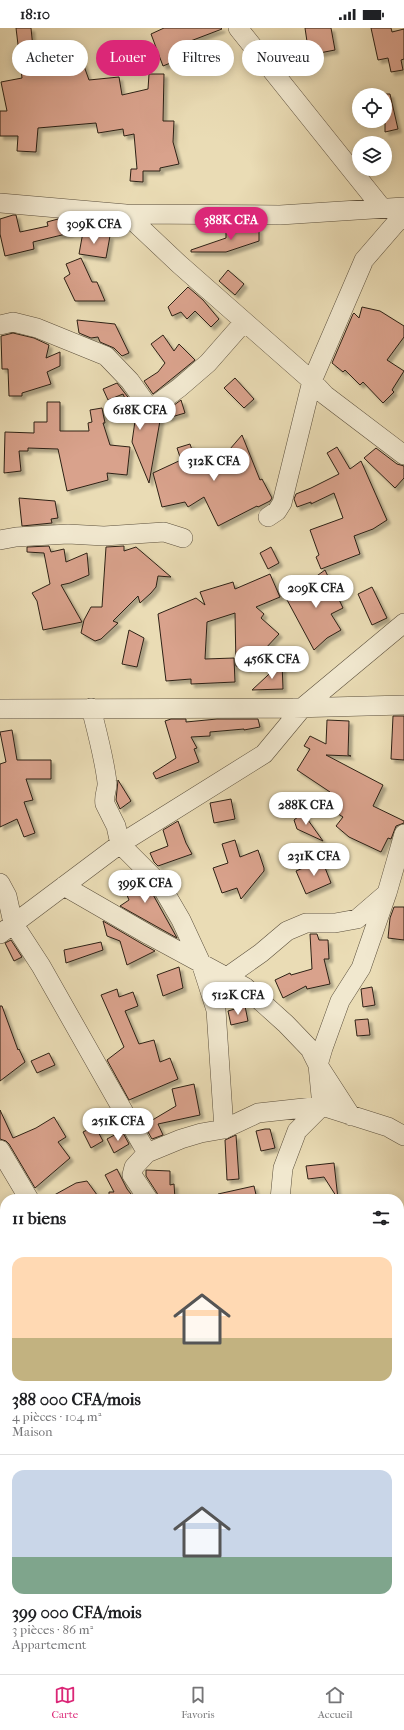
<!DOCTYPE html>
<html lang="fr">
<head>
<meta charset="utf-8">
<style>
  body { margin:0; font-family:"IM FELL French Canon",serif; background:#f6f6f6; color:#202124; height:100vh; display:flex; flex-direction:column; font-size:15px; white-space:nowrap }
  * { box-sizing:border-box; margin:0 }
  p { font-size:13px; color:#757577 }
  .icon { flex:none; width:22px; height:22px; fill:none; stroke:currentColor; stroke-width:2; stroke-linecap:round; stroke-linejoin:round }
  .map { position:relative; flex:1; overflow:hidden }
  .side { position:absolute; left:0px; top:1166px; width:404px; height:480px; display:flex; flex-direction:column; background:#fff; border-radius:16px 16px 0 0; box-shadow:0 2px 10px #0003 }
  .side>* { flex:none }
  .hud { position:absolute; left:12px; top:12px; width:380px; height:36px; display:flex; gap:8px }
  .fabs { position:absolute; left:352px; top:60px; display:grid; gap:8px }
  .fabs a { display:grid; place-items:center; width:40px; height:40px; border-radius:50%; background:#fff; box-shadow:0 2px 10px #0003; font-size:20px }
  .price { position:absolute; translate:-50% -34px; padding:0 9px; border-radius:14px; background:#fff; color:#222; font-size:13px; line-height:26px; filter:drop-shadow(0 1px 2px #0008) }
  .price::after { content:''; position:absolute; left:50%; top:24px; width:12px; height:9px; margin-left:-6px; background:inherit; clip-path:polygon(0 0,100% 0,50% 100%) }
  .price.active { background:#db2777; color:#fff }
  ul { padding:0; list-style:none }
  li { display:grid; align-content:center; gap:8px; height:212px; padding:0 12px }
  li+li { border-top:1px solid #e0e0e0 }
  li span { display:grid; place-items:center; height:124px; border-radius:12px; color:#555 }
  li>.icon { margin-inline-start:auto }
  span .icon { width:72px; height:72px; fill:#fffc; stroke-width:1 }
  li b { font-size:17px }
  h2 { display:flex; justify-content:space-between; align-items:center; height:48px; padding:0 12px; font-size:17px }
  .pill { padding:0 14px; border-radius:18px; background:#fff; box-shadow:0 2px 10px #0003; font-size:14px; line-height:36px }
  .pill.active { background:#db2777; color:#fff }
  .status { display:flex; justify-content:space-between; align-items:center; height:28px; padding:0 20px; background:#fff; direction:ltr }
  .status svg { height:11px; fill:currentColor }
  .menu { display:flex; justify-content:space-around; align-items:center; height:56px; border-top:1px solid #e0e0e0; background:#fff; font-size:11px; color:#757577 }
  .menu a { display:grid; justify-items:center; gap:2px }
  .menu .active { color:#db2777 }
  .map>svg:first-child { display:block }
  .building { fill:#d9a28c; stroke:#2d2115; filter:url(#shadow) }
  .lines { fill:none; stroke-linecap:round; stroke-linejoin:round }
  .minor-casing { stroke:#5c503d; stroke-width:20 }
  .minor { stroke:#f1e8cf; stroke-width:19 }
</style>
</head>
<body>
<div class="status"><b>18:10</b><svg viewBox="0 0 49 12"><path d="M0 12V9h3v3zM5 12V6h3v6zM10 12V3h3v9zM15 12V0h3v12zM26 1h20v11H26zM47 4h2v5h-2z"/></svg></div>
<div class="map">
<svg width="404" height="1646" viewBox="0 0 404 1646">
  <defs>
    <filter id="shadow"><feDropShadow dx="3.5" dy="3.5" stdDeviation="1" flood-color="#0004"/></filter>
  </defs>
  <rect width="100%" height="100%" fill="#eadcb5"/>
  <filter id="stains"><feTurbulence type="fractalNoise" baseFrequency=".005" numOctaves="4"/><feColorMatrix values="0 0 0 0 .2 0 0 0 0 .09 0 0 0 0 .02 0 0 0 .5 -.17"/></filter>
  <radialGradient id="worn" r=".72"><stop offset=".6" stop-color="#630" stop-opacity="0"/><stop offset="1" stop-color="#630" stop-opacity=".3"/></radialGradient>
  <path class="building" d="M16,0H31L34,30L60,28V34L80,27L89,52L119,49L122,67L148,61L149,46H164L163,93H174L173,114L179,136L160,140V143H143V154L130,153L131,141H137L134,106L124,108L123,101L98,105L96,95L38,100L36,124L17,123L18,108H0V83H7L1,54L22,50Z
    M164,0H221L222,1L180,17L185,29L163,38L151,6Z
    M305,0H331L335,22L309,27Z
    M371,0H391L392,4L404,1V31L401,32L403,42L391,44L388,30L378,32Z
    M385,66H390L398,101L385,104Z
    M13,187H16L20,204L48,198L47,194L58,191L67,192L70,205L33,214L34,221L5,228L0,206V191Z
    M226,201L259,202V213L226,224H191V222L226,210Z
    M83,204L110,208L106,230L79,226Z
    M81,230L92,254H97L105,273H75L64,250L70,246L66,236Z
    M228,242L244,256L235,267L219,253Z
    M188,259L203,272L219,291L211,299L195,283L187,291L181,284L172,288L168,279Z
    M362,279L380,283L404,298V309L387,332L404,343L392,362L394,364L383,375L363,354L360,357L345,342L343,344L332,335L353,286L354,285L359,290Z
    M77,292L115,296L129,325L122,328L114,320L100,314L98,309L91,310L79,305Z
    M13,305L34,310L49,317L46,330L60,324V338L47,344L51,356L22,365V368H9L8,341H2L1,308Z
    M163,307L174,323L179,316L195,332L153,366L144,353L158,344L165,335L151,316Z
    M235,350L254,371L244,380L224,360Z
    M117,355L145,391L151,392L161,387L149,455L132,414L135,393L123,366L108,372L103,361Z
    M181,372L185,385L168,390L166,383Z
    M47,374H60V403H89L88,395L92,394L90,382L102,380L105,395H103L110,417L130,419L127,447L107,445L108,452L67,463L58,421L28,420V423H19L21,443L4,445L5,404L34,405V394H47Z
    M242,407L260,452L262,451L272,470L270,473L258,479L257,478L218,498L204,469L188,479L185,474L162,479L153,445L181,432L177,420L190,416L196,433L230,421Z
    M337,419L350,441L361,433L387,492L373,501L354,508L360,526L321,541L316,529L319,527L310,502L343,490L334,465L311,476V474L297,479L294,471L296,466L311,460L339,446L327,425Z
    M376,420L397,436L404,438V450L395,460L364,430Z
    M19,470L55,473L58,490L51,491L52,495L22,498Z
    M49,518L51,524L64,521L66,534L87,525L89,547L70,555L61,557L82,594L43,602L37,573L32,565L50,556L44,525L27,524V519Z
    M124,518V523L136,519L171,549L158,548L156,559L151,565L140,575L138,568L113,593L118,595L101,611L95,613L81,605L84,592L91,579H102L106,519Z
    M271,519L279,535L268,541L260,525Z
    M325,542L343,580L331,586L341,602L327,610L314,622L286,570Z
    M270,546L280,569L256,579L264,586L261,590L279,606L247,640L236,638L235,585L207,594L205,631L234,630L235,654L191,656V651L166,653L158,586L196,570L205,577L200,564L233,554L235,561Z
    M372,559L387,590L372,597L358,566Z
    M129,602L144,610L137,639L122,636Z
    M282,634L283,661L252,662Z
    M393,688H404V732L391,731Z
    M171,691H186V694L217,691H258L260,699L244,702V701L210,704V708L191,709L197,720L194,721L199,734L156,751L153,745L176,730L165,693Z
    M327,692L349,693L348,727L351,728L326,727L383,757L373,778L404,793V795L396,798L391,811L388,810L381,824L349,809L336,798L343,789L323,776L330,764L297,742L310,721L304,718L310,708L326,716Z
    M12,702L17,732H51V751H26L33,772L24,774L35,805L24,809L17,791L0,799V736L6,734L0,704Z
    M118,752L131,773L120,781L116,772Z
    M231,771L235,791L214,795L210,775Z
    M303,785L323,813L297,801L294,792Z
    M178,793L186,815L192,826L158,838L154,834L150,825L168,818L163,802Z
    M235,812L240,829L258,822L264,840V843L241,871L237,860L222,865L213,840L228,835L222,816Z
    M322,832L331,855L306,866L296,843Z
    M135,847L151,863L177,910L120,878L129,872L121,853Z
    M394,879H404V912L388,910L390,890Z
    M103,893L144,917L155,923L127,937L120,913L107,908Z
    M310,906H317L319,912H328L329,931H324L330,956L307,961L306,958L283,970L275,952L290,945L291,947L312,941Z
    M11,912L22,929L14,933L5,915Z
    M101,914L103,922L66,935L64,922Z
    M179,939L183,960L163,968L157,947Z
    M372,959L375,977L363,979L361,961Z
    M117,961L119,969L133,964L138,978L125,983L139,1016L154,1012L160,1034L170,1030L178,1051L129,1072L107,1032L124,1019L101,967Z
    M0,978H2L18,1022L19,1021L25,1034L0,1053Z
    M245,978L248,993L231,997L228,983Z
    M368,991L370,1007L357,1008L355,992Z
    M49,1025L55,1037L37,1045L31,1033Z
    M194,1056L200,1087L158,1096L163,1107L152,1111L144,1097L176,1078L172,1061Z
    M0,1082L13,1110L36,1100L54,1089L66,1109L58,1114L70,1130L35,1160L9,1116L6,1113L0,1111Z
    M95,1098L103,1113L91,1120L83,1104Z
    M265,1101H270L275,1120L261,1123L256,1103Z
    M122,1103L129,1116L114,1125L107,1111Z
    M236,1107L239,1151L227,1152L225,1112Z
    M334,1135L338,1171L324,1149L308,1151L306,1138Z
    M117,1141L127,1161L135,1171H109V1164H114L105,1147Z
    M146,1142L170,1143V1157L174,1156L175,1171H159L157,1165L146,1148Z
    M87,1153L100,1171H47L76,1155Z
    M254,1158L257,1171H218V1166Z"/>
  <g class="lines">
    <g class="minor-casing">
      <path id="minor" d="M238,0L382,180
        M0,175L126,186L280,187L404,179
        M126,186L179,236L312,353L325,367L404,427
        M0,297L13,294L37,300L106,328L130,353L150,381L179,360L208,335L244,294
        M268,489L277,483L282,475L312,353L364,232L396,195L404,189
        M0,512L16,509L68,506L104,508L164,504L183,510
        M91,680C97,704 104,729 107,754C108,761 103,768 105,776L116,798L120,816L160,856L181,892L201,935L216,982L224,1101
        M0,681L293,680L404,677
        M0,855L7,868L13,895L41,938L147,1125
        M64,858L149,907L245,959L286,996L310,1021L318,1037L351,1088
        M0,906L120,816L264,726L303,679L404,595
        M227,949L261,925L287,903L306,895H335L357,891L386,866
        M0,1122L29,1171
        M148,1171L132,1147L134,1139L147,1125L181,1111L201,1105L224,1101L258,1085L322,1078L388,1099L404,1108
        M280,1171L283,1140L297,1103L322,1078L318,1037L323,1020L340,973L361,940L387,865L404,806
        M399,1275L404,1274
        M0,1307L5,1306
        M0,1418L5,1411
        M399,1451L404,1445
        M0,1520L5,1523
        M399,1536L404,1574
        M125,1641L130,1646
        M261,1646L263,1641"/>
    </g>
    <use href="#minor" class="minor"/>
  </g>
  <rect width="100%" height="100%" filter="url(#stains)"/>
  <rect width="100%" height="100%" fill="url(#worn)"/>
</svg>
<div class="fabs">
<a><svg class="icon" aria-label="locate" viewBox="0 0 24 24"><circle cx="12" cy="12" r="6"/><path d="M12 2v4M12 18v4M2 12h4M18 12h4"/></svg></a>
<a><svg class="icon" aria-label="layers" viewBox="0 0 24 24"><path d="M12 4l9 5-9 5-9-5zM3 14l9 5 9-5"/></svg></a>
</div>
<b class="price active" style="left:231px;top:213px">388K CFA</b>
<b class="price" style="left:94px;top:217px">309K CFA</b>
<b class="price" style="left:140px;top:403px">618K CFA</b>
<b class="price" style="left:214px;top:454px">312K CFA</b>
<b class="price" style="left:316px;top:581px">209K CFA</b>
<b class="price" style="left:272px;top:652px">456K CFA</b>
<b class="price" style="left:306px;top:798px">288K CFA</b>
<b class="price" style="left:314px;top:849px">231K CFA</b>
<b class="price" style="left:145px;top:876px">399K CFA</b>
<b class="price" style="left:238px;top:988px">512K CFA</b>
<b class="price" style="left:118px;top:1114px">251K CFA</b>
<div class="hud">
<a class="pill">Acheter</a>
<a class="pill active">Louer</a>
<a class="pill">Filtres</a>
<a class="pill">Nouveau</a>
</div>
<section class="side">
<h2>11 biens<svg class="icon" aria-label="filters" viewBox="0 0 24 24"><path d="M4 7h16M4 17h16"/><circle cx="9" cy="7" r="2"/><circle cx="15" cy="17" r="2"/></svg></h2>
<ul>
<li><span style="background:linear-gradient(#ffd9b3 65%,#c2b280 0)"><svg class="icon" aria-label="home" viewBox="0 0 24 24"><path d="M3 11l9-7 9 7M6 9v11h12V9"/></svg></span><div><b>388 000 CFA/mois</b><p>4 pièces · 104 m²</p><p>Maison</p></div></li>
<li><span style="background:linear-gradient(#c9d6e8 70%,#7fa58c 0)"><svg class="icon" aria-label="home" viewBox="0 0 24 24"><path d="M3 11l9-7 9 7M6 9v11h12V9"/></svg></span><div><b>399 000 CFA/mois</b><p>3 pièces · 86 m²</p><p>Appartement</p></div></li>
</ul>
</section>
</div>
<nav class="menu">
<a class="active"><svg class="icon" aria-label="map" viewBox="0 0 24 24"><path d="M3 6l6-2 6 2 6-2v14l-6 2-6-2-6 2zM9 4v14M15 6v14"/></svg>Carte</a>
<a><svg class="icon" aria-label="saved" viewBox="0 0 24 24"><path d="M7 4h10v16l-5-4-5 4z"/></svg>Favoris</a>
<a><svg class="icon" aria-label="home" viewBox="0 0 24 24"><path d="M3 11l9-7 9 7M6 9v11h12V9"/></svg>Accueil</a>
</nav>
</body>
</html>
